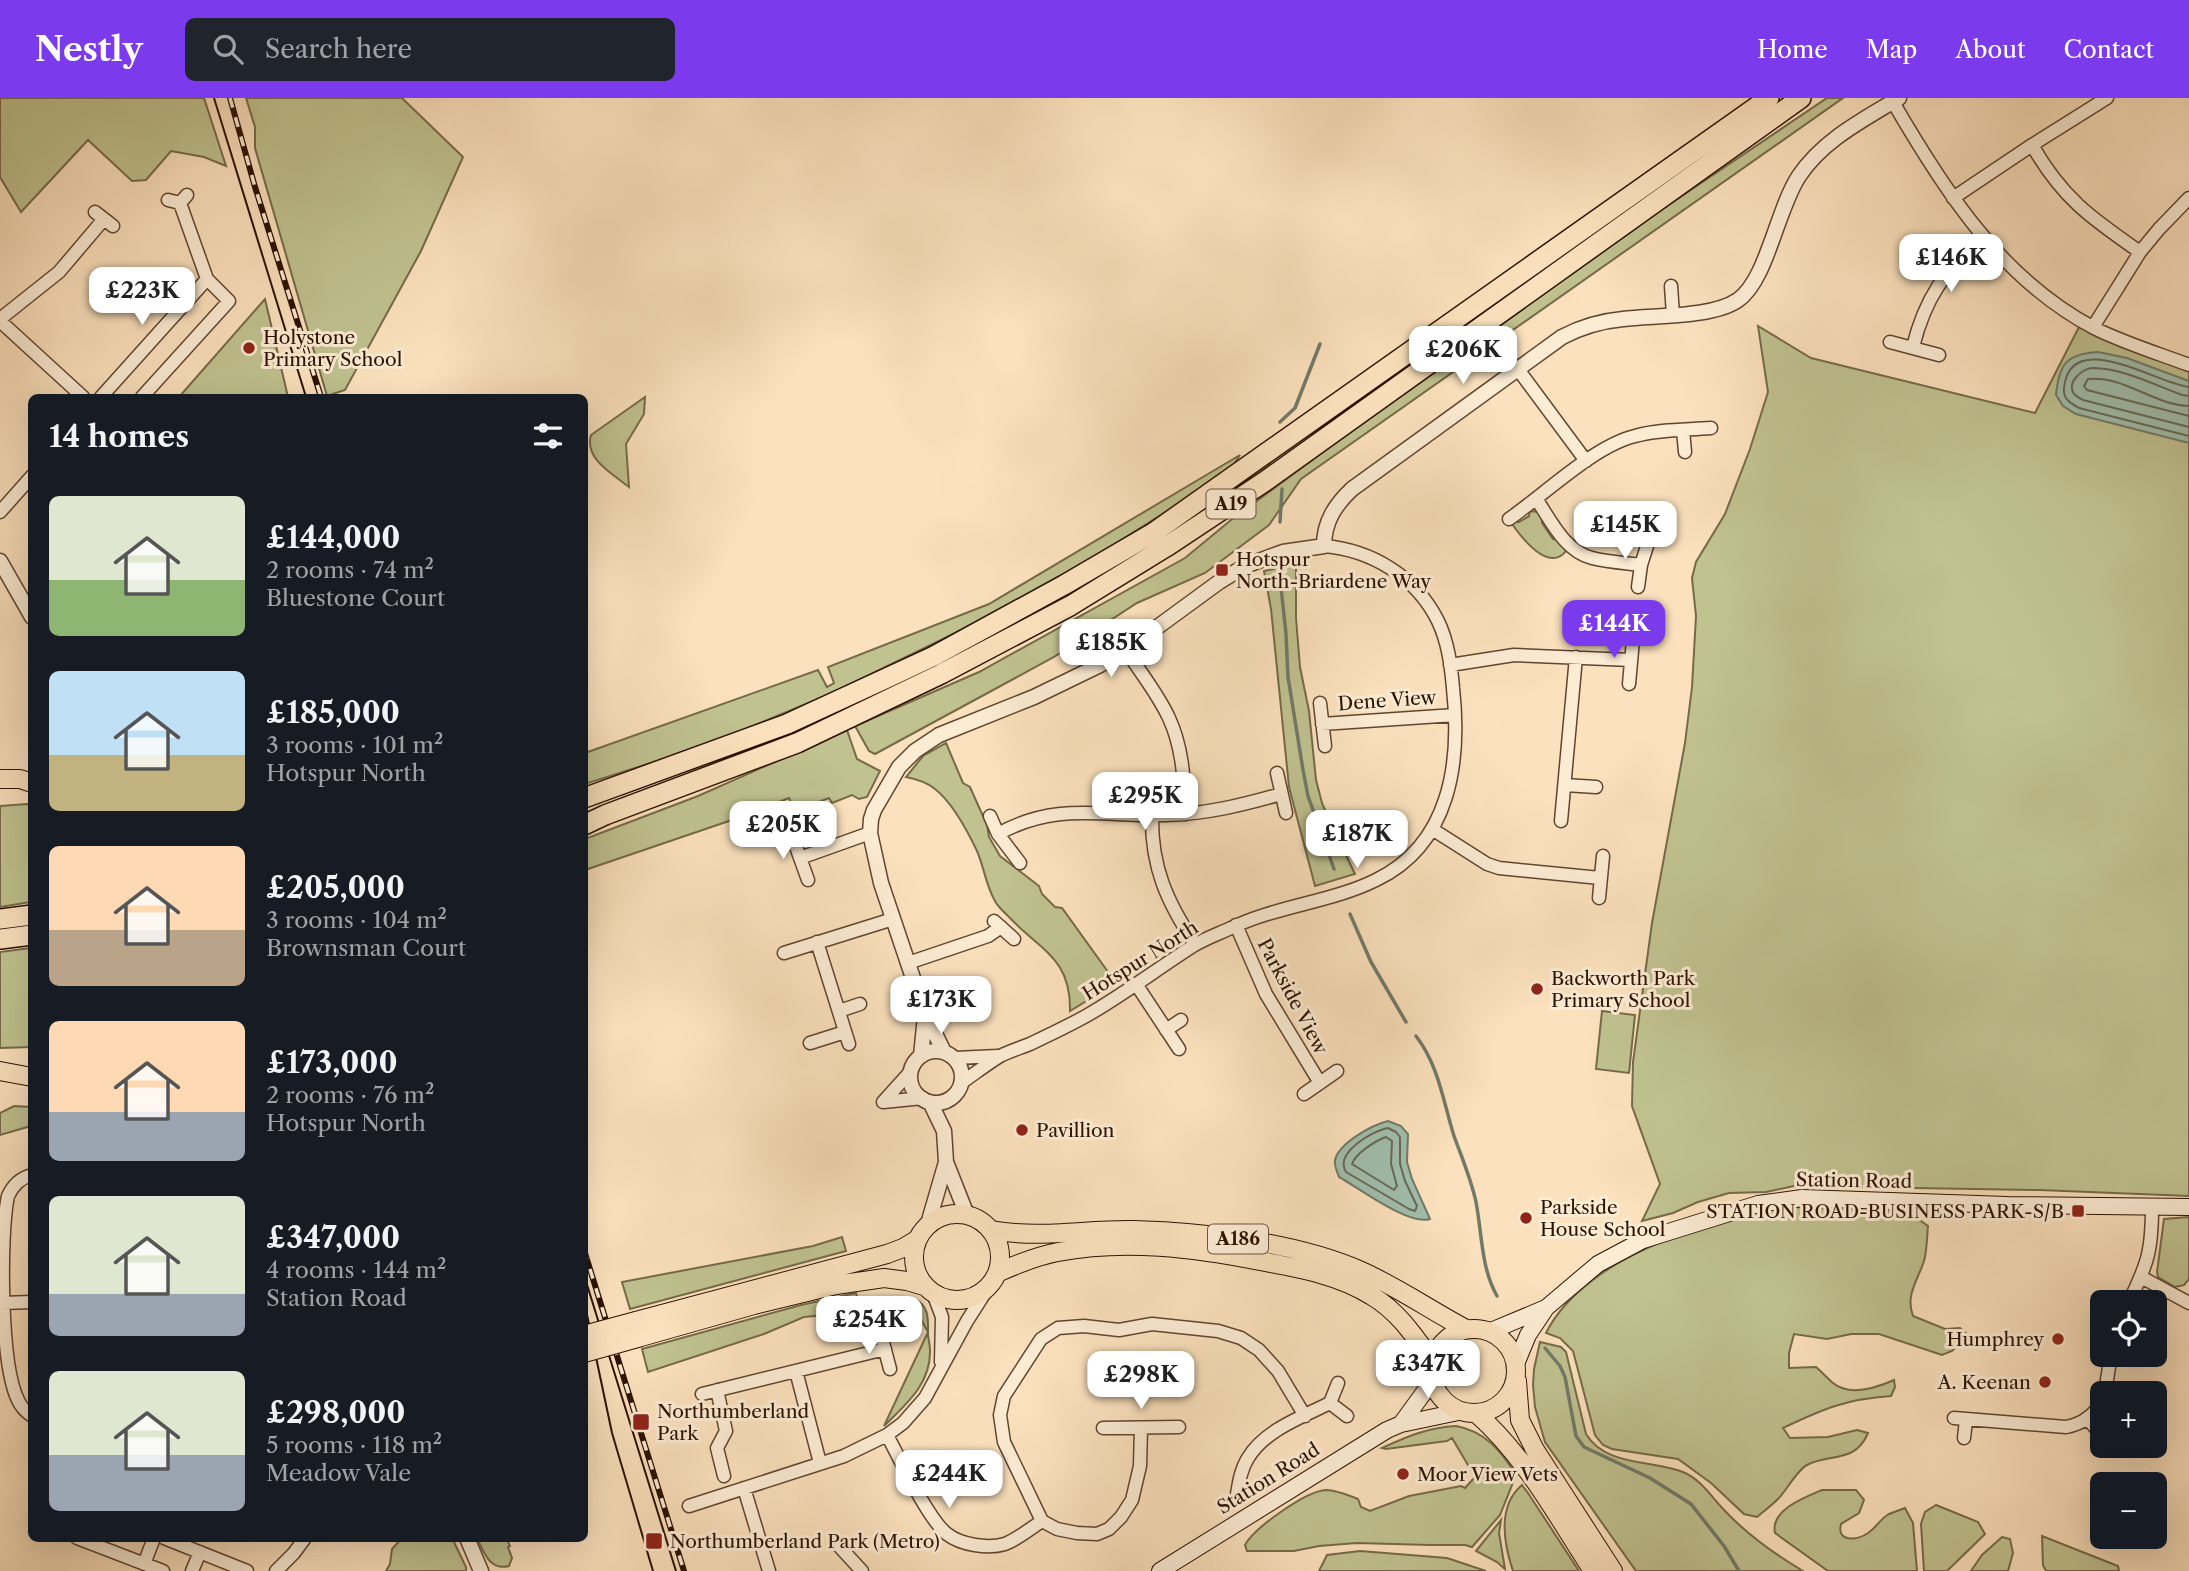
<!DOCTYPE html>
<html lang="en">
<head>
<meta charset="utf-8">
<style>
  body { margin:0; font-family:"Libre Caslon Text",serif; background:#20242c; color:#f1f3f6; height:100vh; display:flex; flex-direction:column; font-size:26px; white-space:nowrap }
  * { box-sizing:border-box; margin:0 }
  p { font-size:23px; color:#9ea1a6 }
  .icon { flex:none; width:38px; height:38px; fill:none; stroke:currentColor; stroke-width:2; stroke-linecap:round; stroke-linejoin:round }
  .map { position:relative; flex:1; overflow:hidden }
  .sheet { position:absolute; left:28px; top:296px; width:560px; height:1148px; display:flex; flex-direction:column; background:#171b24; border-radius:10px; box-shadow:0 7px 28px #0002 }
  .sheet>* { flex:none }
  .controls { position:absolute; left:2090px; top:1192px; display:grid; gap:14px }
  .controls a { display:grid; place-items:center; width:77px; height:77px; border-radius:10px; background:#171b24; box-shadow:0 7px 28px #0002; font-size:35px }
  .price { position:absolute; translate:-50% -60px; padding:0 16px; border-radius:14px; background:#fff; color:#222; font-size:23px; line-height:46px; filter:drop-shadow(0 2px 4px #0008) }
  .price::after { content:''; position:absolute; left:50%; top:42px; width:21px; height:16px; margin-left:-10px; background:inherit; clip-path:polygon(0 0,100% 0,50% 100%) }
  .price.on { background:#7c3aed; color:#fff }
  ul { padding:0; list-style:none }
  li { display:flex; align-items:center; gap:21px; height:175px; padding:0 21px }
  li span { display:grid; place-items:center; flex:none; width:196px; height:140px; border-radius:10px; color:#555 }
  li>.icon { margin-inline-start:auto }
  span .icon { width:84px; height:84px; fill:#fffc; stroke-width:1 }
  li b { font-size:30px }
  h2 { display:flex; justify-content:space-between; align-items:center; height:84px; padding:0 21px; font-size:30px }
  header { display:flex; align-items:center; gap:42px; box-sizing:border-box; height:98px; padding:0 35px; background:#7c3aed; color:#fff }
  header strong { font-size:33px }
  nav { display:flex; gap:38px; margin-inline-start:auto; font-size:24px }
  .search { width:490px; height:63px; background:#20242c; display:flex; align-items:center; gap:18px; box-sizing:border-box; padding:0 24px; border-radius:10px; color:#9ea1a6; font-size:26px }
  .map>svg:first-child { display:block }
  .green { fill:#c0c290; stroke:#766a48; stroke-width:2 }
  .water { fill:#a0beac; stroke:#727967; stroke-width:2 }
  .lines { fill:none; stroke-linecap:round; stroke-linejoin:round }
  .shore { stroke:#666856; stroke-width:2 }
  .stream { stroke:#727967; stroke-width:3.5 }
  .minor-casing { stroke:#60452f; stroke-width:15 }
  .tertiary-casing { stroke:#60452f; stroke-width:17 }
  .secondary-casing { stroke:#2c1100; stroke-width:18 }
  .primary-casing { stroke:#2c1100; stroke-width:20 }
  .trunk-casing { stroke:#2c1100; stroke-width:22 }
  .minor { stroke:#fcecd4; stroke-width:12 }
  .tertiary { stroke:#fcecd4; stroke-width:14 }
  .secondary { stroke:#fcecd4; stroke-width:16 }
  .primary { stroke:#fbe1bd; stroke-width:18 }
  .trunk { stroke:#fbe1bd; stroke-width:19 }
  .tram { stroke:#2c1100; stroke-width:2 }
  .rail-casing { stroke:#2c1100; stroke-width:6 }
  .rail { stroke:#fcecd4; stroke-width:3.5; stroke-dasharray:10; stroke-linecap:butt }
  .primary-bridge-casing { stroke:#2c1100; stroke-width:20; stroke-linecap:butt }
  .primary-bridge { stroke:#fbe1bd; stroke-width:18 }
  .poi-dot { fill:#8f2418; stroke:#fcecd4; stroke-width:2.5 }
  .labels { text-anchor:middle; stroke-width:6; stroke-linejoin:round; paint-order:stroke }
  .shield { fill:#fcecd4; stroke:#6a5340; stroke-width:2 }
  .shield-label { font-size:18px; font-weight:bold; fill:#2c1100 }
  .poi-label { font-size:19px; fill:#2c1100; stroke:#fcecd4; text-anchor:start }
  .street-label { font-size:19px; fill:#2c1100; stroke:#fcecd4 }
</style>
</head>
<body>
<header>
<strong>Nestly</strong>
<div class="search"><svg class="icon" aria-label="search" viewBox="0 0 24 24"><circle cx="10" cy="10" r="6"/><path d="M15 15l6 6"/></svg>Search here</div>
<nav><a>Home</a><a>Map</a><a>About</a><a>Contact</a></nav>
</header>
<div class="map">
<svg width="2189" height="1473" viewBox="0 0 2189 1473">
  <rect width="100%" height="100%" fill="#fbe1bd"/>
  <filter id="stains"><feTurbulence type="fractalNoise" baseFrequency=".00286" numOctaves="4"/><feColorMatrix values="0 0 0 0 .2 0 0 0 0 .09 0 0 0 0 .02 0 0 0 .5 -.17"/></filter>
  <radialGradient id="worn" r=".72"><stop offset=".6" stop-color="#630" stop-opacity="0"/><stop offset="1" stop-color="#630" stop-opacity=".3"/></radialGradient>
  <path class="green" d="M0,0H204L226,68L204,59L171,53L146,82L132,83L88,42L21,114L0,79Z
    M246,0H402L463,59L421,153L345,292L327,298L255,50V29Z
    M1827,0H1843L1301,381L1269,427L1205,475L1137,505L1054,559L875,656L869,653L855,628L979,574L1185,460L1231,422L1411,289L1627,135Z
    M265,201L288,299H179Z
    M1758,228L1811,260L2035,315L2079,229L2189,273V1098L2039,1092L1794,1088L1766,1094L1729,1095L1698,1104L1673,1115L1642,1123L1660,1086L1632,1008L1633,964L1652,825L1685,645L1692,589L1696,518L1692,480L1696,464L1725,416L1750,351L1768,294Z
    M645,299L644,316L626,346L629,389C613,376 584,361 591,337Z
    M1240,357L1228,375L1035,496L830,596L704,648L585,686V655L818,572L827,589L834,585L828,569L989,506Z
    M1530,413L1539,414L1542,418V425L1553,441L1560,442L1567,452C1549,476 1522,440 1512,426L1515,424H1519L1529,418Z
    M1296,466V520L1300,569L1309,613L1316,682L1322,705L1331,726L1355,776L1315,788L1289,689L1271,511L1264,473Z
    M847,632L857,661L880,673L867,699L859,701L852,697L832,705L829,700L795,713L789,700L729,723L585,772V741L698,698Z
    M946,645L963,685L970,689L987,727L989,739L1000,758L1039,788L1042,796L1055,809L1062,810L1116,885L1070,913C1071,860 1041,853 1009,819C1004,814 998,809 995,803C986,788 984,769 977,753C967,732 953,705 935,691C927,684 916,681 906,679L923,658Z
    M27,706L32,708L31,804L0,809V708Z
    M31,850V949L0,950V854Z
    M1602,913L1635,917L1629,975L1596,971Z
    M14,1008L31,1009V1028L0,1037V1015Z
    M1792,1109L1908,1114L1928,1128C1927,1139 1927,1152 1924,1163C1918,1182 1905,1197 1913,1218L1945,1231L1960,1230L1969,1238L1952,1253L1942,1257L1879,1236H1851L1827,1241L1794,1236L1789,1255V1270L1816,1269C1822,1274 1827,1280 1833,1285C1850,1299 1876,1290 1894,1282L1895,1289L1891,1298C1846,1301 1823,1311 1783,1330L1790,1340L1828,1339L1857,1332L1868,1335C1855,1366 1830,1355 1807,1367C1797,1372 1787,1392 1778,1401C1772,1407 1764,1413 1757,1419L1744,1416L1711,1385L1678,1361L1612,1351L1603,1347L1595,1337L1573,1253L1560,1240L1546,1235C1566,1195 1612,1165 1652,1148C1670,1140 1690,1135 1708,1129C1736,1120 1763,1111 1792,1109Z
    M2189,1119V1181L2184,1187L2175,1189L2158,1179L2157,1174L2164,1121Z
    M842,1139L846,1153L630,1211L622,1184L813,1148Z
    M856,1195L859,1206C864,1207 870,1208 875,1207C887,1205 900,1196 912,1200C930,1207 928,1221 928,1236C928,1241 930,1246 930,1252C931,1286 906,1306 884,1328L928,1234L914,1209L804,1219L764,1236L648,1274L642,1251L801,1207Z
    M1540,1244L1561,1249L1566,1254L1586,1336C1605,1368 1651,1362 1683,1374C1702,1382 1712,1400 1726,1414C1748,1437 1776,1457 1803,1473H1636L1545,1344L1535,1309L1533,1287L1534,1271Z
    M1456,1328C1485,1333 1501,1353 1516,1377L1500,1417L1472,1449L1465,1447H1430L1357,1445L1319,1448L1294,1453H1247L1245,1447C1254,1430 1306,1393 1326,1392C1336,1392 1348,1397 1358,1401L1361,1409L1370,1413L1409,1398L1461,1388L1465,1390L1475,1379L1452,1340L1447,1343L1386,1351L1382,1350C1406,1339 1429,1329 1456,1328Z
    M1522,1387L1528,1395L1579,1473H1513C1504,1446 1497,1408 1522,1387Z
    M1822,1392H1856L1864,1402L1859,1415L1841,1426C1836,1445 1858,1442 1868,1435C1876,1430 1880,1421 1889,1416C1894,1414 1900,1412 1905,1410L1913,1425L1917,1473H1828L1775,1435C1770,1412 1805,1399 1822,1392Z
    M1936,1407L1978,1424L1985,1436L1947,1473H1924L1921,1426L1925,1414Z
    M1501,1422L1499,1435L1505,1471L1497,1464L1476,1453Z
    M2042,1438L2118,1468L2119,1473H2046L2043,1467Z
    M2002,1439L2010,1441L2013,1455L2008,1473H1971L1982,1457Z
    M402,1440H452L466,1469V1473H386L390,1466L392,1451Z
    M477,1440H506L510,1448L508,1449L512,1460L509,1468C490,1473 484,1455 477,1440Z
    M1360,1453L1447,1460L1486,1473H1319L1327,1457Z"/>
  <path class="water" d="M2098,254L2127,260L2189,283V345L2076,316L2063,308L2056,297C2059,266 2066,256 2098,254Z
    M1388,1023L1401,1028L1408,1036L1407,1064L1412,1081L1430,1121C1409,1128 1359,1090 1339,1079C1337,1073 1334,1068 1335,1062C1339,1045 1372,1027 1388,1023Z"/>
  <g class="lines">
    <path class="shore" d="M2189,289C2158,286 2070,228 2064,290C2063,301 2070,305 2079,310L2189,338
      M2189,298L2182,297C2155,287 2122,270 2093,270C2083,270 2066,284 2074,296C2075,297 2081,301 2083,302L2189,329
      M2189,308C2154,307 2123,277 2088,281L2084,288L2087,292L2189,318
      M1388,1030L1396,1034L1400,1039V1066L1405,1083L1417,1108L1415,1113L1409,1111L1346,1074C1334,1055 1372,1033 1388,1030Z
      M1386,1039L1392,1043L1391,1066L1397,1088L1394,1092L1352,1066C1356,1055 1375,1043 1386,1039Z"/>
    <path class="stream" d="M1280,324L1295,310L1320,246
      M1280,424L1282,391
      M1280,480L1286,536L1288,579L1303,672L1308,698L1334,771
      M1350,816L1371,864L1406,924
      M1416,938C1439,968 1443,1003 1454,1038C1462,1060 1471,1081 1476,1104C1482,1135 1481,1170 1497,1198
      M1545,1250L1560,1268L1565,1279L1576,1338L1584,1349L1650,1380L1691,1406L1724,1448L1739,1473"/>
    <g class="minor-casing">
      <path id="minor" d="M1893,4C1944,92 2001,181 2094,230C2124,245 2157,255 2189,267
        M2032,47C2062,100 2091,120 2140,154
        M1953,100L2032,47L2107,0
        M168,102L180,105L187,97
        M95,114L113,128
        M1910,160L1944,178
        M1671,188L1673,217
        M0,221L59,174L104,121
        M0,223L83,299
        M2093,229L2140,154L2159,131L2189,100
        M1890,244L1939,257
        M1913,249C1925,200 1945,172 1983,139
        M1517,270L1586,363
        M101,299L207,181
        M142,299L229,203L207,181L180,105
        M1683,332L1685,354
        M1537,402C1551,423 1565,453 1592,460C1608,464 1625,465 1641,467
        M0,414L32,378
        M1509,421C1545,396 1594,348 1635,338C1660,331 1686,332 1711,330
        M1638,489L1641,467L1648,445
        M1126,552C1140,574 1158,596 1169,620C1183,650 1184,683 1186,716
        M1450,567L1514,557L1631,562
        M1629,586L1633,542
        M1320,605L1325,648
        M1322,626L1455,617
        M1277,675L1286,715
        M1565,687L1596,689
        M1152,717C1151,769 1167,804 1195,846
        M990,718L998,736L1020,765
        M1561,723L1576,559
        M1432,731L1487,766L1499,770L1600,780
        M790,732L808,782
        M998,736C1057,703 1103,719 1166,717C1206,716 1243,707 1281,696
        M800,760L870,735
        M1599,800L1603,758
        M994,823L1014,841
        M1236,827L1266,896L1320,985
        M817,844L849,946
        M784,855L893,821
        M908,865L988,838L1001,829
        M1136,886L1179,951
        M839,913L860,906
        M1166,932L1181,922
        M810,945L845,934
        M955,960L998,958
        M961,985C974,976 987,966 1000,958C1010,953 1020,950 1030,946C1049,937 1068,928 1086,918C1123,897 1157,871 1193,848C1204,841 1218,836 1231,830C1276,808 1332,804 1376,782C1451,746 1461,663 1453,590C1451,567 1448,544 1438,523C1416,479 1372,452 1324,448
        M1304,996L1337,973
        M883,1004L911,973
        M883,1004L923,1000
        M32,1077C20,1080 13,1087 8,1098C0,1135 0,1266 18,1302C21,1309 26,1314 32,1318
        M2141,1179L2189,1205
        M933,1195L942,1219L941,1264
        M2129,1204C2148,1165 2152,1152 2152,1109
        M2,1205L32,1204
        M881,1237L890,1271
        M796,1273L820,1365
        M1338,1285L1330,1305L1347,1318
        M717,1292L726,1333L717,1350L724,1378
        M2105,1295L2111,1256
        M702,1296L885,1251
        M1954,1320L2066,1329C2082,1326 2094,1318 2102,1303
        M2087,1320L2099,1334
        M1103,1330L1179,1329
        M1141,1330L1140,1368L1132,1402L1121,1419L1109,1431L1097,1436L1077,1435L1057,1431L1042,1423L1004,1344L1000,1317L1004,1298L1041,1241L1058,1230L1084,1228L1119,1232L1152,1226L1218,1233L1241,1240L1259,1252L1278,1273L1305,1318
        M887,1337C900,1361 928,1421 947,1436C961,1447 988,1451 1005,1446C1018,1441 1031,1430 1042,1423
        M1964,1340L1966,1322
        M744,1390L769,1473
        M1237,1396C1239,1384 1241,1371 1248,1360C1265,1332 1302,1319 1330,1305
        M689,1408L844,1358L887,1337L903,1325L925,1300L967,1223L988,1190
        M77,1440L163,1473
        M164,1440L247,1473
        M838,1447L862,1473
        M144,1466L154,1440
        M192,1473L200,1454
        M276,1473L294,1455L305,1440"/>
    </g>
    <g class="tertiary-casing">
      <path id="tertiary" d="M0,463L32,519
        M910 979a26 26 0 1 1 52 0a26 26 0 1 1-52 0Z
        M944,954L925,915L915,886L881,785L870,735L871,721L874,712L899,669L915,653L939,637L1034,599L1100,567L1126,552L1219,484L1245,468L1283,454L1324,448C1324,424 1335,407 1352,391L1562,239C1581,229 1601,223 1623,221C1654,217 1712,220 1738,202C1767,182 1777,111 1799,78C1823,42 1863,22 1899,0
        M921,958L925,918
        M930,1004L944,1033L946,1064L967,1117
        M928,1126L946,1064
        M467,1440L481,1473"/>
    </g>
    <g class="secondary-casing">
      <path id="secondary" d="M1491,1233L1546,1210L1598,1166L1643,1142L1758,1106L1802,1100L2007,1107L2189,1109
        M1516,1266L1528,1237L1546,1210
        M1401,1326L1433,1282
        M1160,1473L1387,1332L1401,1326L1463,1313"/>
    </g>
    <g class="primary-casing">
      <path id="primary" d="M0,681H20L32,685
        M0,973L32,979
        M914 1159a43 43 0 1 1 86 0a43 43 0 1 1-86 0Z
        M991,1132C1039,1141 1086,1131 1134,1132C1205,1134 1294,1144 1359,1172C1396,1188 1430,1212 1466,1231
        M997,1175C1017,1166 1037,1158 1058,1154C1124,1141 1195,1150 1260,1163C1298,1170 1339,1177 1372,1198C1399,1214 1415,1239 1433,1264
        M636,1223L887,1156L903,1150L918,1141
        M1432 1273a42 42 0 1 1 84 0a42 42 0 1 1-84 0Z
        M641,1239L754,1207L836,1187L884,1180L907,1183L924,1188
        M1517,1283L1520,1322L1535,1352L1613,1473
        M1476,1315C1526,1359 1557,1418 1593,1473"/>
    </g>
    <g class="trunk-casing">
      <path id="trunk" d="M584,700L787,626L889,579L934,558L1064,487L1153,435L1769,0
        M584,727L605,717L797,645L941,576L1070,508L1166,449L1264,384L1801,0
        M0,821L32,817
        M0,841L32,837"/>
    </g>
    <use href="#minor" class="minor"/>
    <use href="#tertiary" class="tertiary"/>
    <use href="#secondary" class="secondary"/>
    <use href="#primary" class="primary"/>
    <use href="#trunk" class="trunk"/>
    <path class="tram" d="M214,0L306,299
      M584,1177L676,1473
      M586,1212L612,1335L653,1473"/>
    <g class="rail-casing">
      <path id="rail" d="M230,0L255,89L321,299
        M584,1152L684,1473"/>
    </g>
    <use href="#rail" class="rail"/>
    <g class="primary-bridge-casing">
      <path id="primary-bridge" d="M584,1237L636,1223
        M584,1255L641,1239"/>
    </g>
    <use href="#primary-bridge" class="primary-bridge"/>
  </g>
  <g class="poi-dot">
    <circle cx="249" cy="250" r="7"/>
    <rect x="1215" y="465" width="14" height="14" rx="3.5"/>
    <circle cx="1537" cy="891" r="7"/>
    <circle cx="1022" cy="1032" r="7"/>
    <rect x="2071" y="1106" width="14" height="14" rx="3.5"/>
    <circle cx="1526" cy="1120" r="7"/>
    <circle cx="2058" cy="1241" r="7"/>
    <circle cx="2045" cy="1284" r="7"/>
    <rect x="632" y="1315" width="18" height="18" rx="3.5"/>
    <circle cx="1403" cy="1376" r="7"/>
    <rect x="645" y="1434" width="18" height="18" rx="3.5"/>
  </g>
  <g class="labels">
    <g class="shield">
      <rect x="1206.5" y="391.5" width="49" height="29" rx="5"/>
      <rect x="1208" y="1126.5" width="60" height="29" rx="5"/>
    </g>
    <g class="shield-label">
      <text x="1231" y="412">A19</text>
      <text x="1238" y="1147">A186</text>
    </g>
    <g class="poi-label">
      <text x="263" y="246">Holystone<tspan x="263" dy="22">Primary School</tspan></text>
      <text x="1236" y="468">Hotspur<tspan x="1236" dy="22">North-Briardene Way</tspan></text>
      <text x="1551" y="887">Backworth Park<tspan x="1551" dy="22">Primary School</tspan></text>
      <text x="1036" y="1039">Pavillion</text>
      <text x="1540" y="1116">Parkside<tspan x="1540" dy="22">House School</tspan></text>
      <text x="2064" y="1120" text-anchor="end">STATION ROAD-BUSINESS PARK-S/B</text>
      <text x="2044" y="1248" text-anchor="end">Humphrey</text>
      <text x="2031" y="1291" text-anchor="end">A. Keenan</text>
      <text x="657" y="1320">Northumberland<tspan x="657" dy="22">Park</tspan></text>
      <text x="1417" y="1383">Moor View Vets</text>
      <text x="670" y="1450">Northumberland Park (Metro)</text>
    </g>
    <g class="street-label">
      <text transform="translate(1387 602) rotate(-4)" y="7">Dene View</text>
      <text transform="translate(1140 862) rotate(-32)" y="7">Hotspur North</text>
      <text transform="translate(1293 898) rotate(62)" y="7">Parkside View</text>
      <text transform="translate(1854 1082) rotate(1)" y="7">Station Road</text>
      <text transform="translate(1268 1380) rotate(-32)" y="7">Station Road</text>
    </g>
  </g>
  <rect width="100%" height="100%" filter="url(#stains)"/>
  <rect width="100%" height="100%" fill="url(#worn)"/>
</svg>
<div class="controls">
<a><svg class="icon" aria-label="locate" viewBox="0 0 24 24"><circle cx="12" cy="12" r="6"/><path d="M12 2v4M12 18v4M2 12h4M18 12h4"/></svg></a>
<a>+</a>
<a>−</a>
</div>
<b class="price" style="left:1951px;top:196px">£146K</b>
<b class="price" style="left:142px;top:229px">£223K</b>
<b class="price" style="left:1463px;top:288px">£206K</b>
<b class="price" style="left:1625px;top:463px">£145K</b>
<b class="price on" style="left:1614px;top:562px">£144K</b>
<b class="price" style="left:1111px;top:581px">£185K</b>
<b class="price" style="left:1145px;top:734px">£295K</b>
<b class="price" style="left:783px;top:763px">£205K</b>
<b class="price" style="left:1357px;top:772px">£187K</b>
<b class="price" style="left:941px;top:938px">£173K</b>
<b class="price" style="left:869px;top:1258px">£254K</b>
<b class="price" style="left:1428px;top:1302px">£347K</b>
<b class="price" style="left:1141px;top:1313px">£298K</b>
<b class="price" style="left:949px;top:1412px">£244K</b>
<section class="sheet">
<h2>14 homes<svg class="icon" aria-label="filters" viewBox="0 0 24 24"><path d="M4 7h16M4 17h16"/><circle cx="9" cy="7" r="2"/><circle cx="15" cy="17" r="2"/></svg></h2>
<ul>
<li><span style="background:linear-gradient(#dfe7d0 60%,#8fb573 0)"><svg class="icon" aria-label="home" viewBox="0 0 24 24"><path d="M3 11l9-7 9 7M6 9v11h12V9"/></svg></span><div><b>£144,000</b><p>2 rooms · 74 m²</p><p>Bluestone Court</p></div></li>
<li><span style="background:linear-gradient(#bfe0f5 60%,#c2b280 0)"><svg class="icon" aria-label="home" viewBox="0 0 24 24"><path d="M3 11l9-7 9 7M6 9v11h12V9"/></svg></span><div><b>£185,000</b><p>3 rooms · 101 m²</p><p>Hotspur North</p></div></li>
<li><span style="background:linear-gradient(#ffd9b3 60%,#b9a48a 0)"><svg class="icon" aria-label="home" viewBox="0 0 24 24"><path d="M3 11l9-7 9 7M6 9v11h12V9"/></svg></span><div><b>£205,000</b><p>3 rooms · 104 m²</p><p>Brownsman Court</p></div></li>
<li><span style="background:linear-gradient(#ffd9b3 65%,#9aa5b1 0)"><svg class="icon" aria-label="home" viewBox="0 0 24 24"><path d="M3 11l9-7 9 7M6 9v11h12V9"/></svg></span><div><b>£173,000</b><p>2 rooms · 76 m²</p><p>Hotspur North</p></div></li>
<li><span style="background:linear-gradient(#dfe7d0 70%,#9aa5b1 0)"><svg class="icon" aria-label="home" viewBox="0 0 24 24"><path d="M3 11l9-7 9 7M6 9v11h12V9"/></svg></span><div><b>£347,000</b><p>4 rooms · 144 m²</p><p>Station Road</p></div></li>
<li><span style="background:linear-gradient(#dfe7d0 60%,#9aa5b1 0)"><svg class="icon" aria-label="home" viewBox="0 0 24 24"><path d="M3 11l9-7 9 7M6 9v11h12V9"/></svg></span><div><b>£298,000</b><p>5 rooms · 118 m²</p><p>Meadow Vale</p></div></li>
</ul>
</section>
</div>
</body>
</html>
